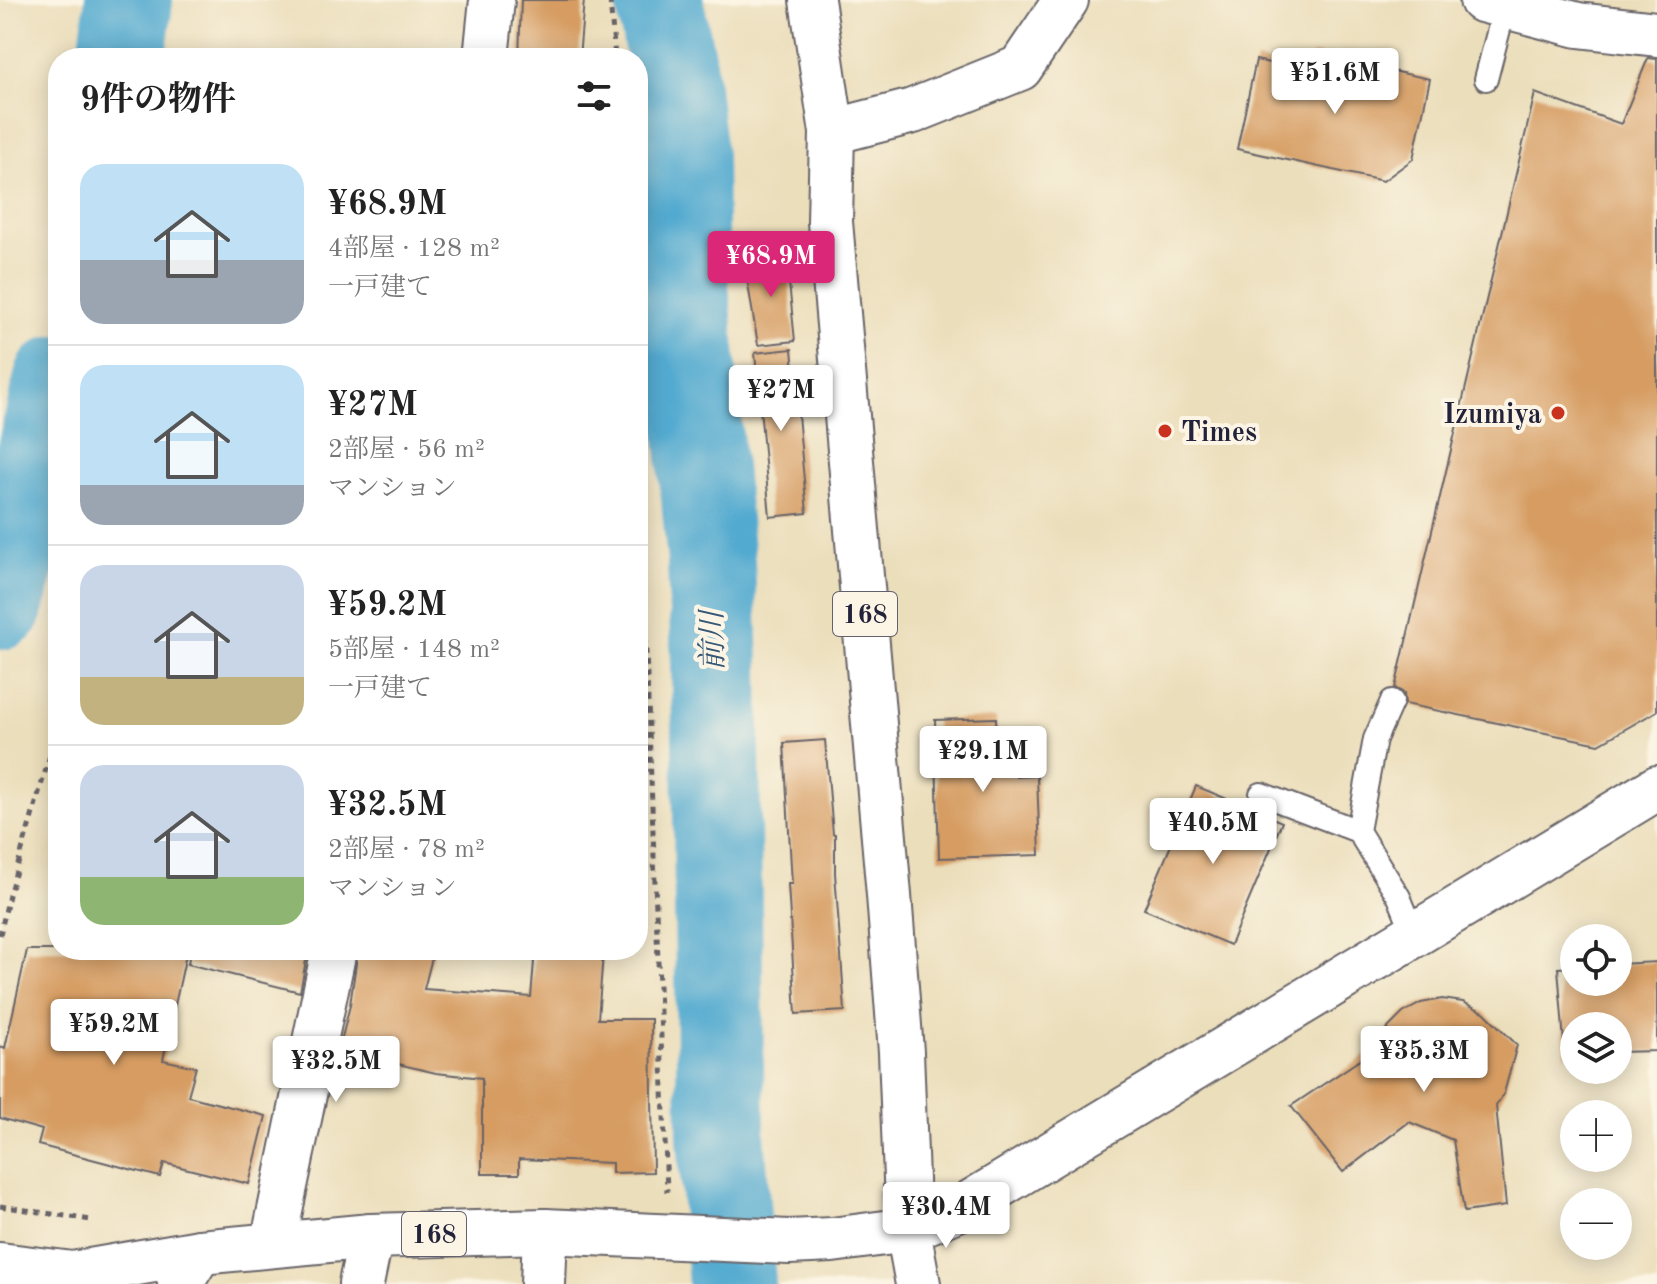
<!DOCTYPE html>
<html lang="ja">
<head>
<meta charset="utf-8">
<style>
  body { margin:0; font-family:"Old Standard TT","Noto Serif JP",serif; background:#f6f6f6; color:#222; height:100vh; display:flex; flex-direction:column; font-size:30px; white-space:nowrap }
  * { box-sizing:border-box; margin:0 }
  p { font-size:26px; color:#767676 }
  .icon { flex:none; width:44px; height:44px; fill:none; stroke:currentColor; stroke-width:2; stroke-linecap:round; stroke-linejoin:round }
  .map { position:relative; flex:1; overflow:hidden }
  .side { position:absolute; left:48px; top:48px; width:600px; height:912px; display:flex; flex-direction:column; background:#fff; border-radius:32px; box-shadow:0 4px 20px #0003 }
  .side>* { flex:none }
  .buttons { position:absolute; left:1560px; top:924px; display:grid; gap:16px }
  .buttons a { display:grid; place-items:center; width:72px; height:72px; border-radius:50%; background:#fff; box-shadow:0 4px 20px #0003; font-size:40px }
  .price { position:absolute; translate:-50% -68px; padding:0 18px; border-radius:8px; background:#fff; color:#222; font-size:26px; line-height:52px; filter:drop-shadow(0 2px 4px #0008) }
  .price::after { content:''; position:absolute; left:50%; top:48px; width:24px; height:18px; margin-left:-12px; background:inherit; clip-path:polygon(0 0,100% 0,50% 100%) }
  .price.on { background:#db2777; color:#fff }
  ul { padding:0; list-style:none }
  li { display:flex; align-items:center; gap:24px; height:200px; padding:0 32px }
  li+li { border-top:2px solid #e0e0e0 }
  li span { display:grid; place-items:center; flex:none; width:224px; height:160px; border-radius:24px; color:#555 }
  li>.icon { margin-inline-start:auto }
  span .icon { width:96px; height:96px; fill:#fffc; stroke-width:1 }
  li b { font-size:34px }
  h2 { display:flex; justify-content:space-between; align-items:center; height:96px; padding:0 32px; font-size:34px }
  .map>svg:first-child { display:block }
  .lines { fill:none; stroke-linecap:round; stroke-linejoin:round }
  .river { stroke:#53aad0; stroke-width:88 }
  .building { fill:#d69c62 }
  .service-casing { stroke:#686468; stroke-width:26 }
  .minor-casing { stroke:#686468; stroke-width:48 }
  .tertiary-casing { stroke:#686468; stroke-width:48 }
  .primary-casing { stroke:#686468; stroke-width:48 }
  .trunk-casing { stroke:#686468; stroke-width:48 }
  .path { stroke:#686468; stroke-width:5; stroke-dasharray:6 6; stroke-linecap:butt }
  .service { stroke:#fff; stroke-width:22 }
  .minor { stroke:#fff; stroke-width:44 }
  .tertiary { stroke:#fff; stroke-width:44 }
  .primary { stroke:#fff; stroke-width:44 }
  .trunk { stroke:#fff; stroke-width:44 }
  .poi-dot { fill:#c8321e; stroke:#fcf5e5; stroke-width:3 }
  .labels { text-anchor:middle; stroke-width:8; stroke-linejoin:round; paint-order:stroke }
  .shield { fill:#fcf5e5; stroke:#63616e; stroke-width:2 }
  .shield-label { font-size:26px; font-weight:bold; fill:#22223b }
  .poi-label { font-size:28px; font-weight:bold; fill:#22223b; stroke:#fcf5e5; text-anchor:end }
  .water-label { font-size:30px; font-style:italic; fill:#365877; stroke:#fcf5e5 }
</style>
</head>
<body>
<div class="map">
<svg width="1657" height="1284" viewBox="0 0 1657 1284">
  <rect width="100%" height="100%" fill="#fcf5e5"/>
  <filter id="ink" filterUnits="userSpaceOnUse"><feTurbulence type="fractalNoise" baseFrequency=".0125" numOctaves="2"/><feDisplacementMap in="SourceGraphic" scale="16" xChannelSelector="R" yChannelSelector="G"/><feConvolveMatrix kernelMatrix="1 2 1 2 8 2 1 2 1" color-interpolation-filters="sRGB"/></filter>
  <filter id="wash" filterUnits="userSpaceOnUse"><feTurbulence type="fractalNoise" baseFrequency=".006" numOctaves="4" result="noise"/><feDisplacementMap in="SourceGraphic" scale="32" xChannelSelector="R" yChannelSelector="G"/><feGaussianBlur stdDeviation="1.8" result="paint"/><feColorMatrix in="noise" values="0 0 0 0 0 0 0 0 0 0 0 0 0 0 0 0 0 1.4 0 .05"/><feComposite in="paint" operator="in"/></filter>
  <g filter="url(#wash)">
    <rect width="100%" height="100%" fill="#ebdebb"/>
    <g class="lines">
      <path class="river" d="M659,0L672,64L683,155L685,287L711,562L715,664L721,1136L732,1284
        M122,58L129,0
        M0,606L30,496L58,379"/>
    </g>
    <g id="blocks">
      <path class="building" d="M521,0H584L579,58H519Z
        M1313,54L1430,79L1413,159L1383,181L1237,149L1256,60L1310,72Z
        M1648,58L1657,59V711L1599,744L1405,704L1404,693L1395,688L1535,93L1621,124Z
        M786,254L795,341L758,345L744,260Z
        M792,349L807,513L770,517L755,353Z
        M996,718L997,745L1014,744L1016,777L1037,776L1040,855L939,858L935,720Z
        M825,740L833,834H835V873L845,1011L796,1014L788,884H792L784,743Z
        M1196,786L1282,822L1230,945L1144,909Z
        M27,950H187L163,1060L196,1067L188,1096L266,1116L249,1184L164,1163L160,1177L38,1145L42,1130L0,1118V1046L5,1048Z
        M190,950H308L300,992L188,964Z
        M358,950H434L424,989L531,997L535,950L603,954L598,1019H651L653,1172L612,1173V1163L519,1159V1174H482V1078L436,1073L339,1050L350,1005Z
        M1657,962V1051L1618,1052V1026H1574V1054L1565,1055L1558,968L1574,967V982H1618V964Z
        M1442,999L1463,1002L1484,1012L1517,1045L1504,1093L1496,1106L1506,1206L1464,1212L1453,1140L1409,1122L1343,1172L1291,1106L1379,1047L1388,1028L1403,1013L1421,1003Z"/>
    </g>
  </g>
  <g filter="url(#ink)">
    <use href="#blocks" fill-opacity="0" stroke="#686468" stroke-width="2"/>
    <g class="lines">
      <g class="service-casing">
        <path id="service" d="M1486,79L1505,6
          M1261,794L1358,831L1399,897L1414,934
          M1358,831L1375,739L1392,701"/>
      </g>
      <g class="minor-casing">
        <path id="minor" d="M1482,0L1578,25L1657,34
          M486,58L492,0
          M273,1244L334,950
          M361,1284L371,1236
          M543,1284L545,1231"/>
      </g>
      <g class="tertiary-casing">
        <path id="tertiary" d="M832,132L913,111L1020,68L1066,0
          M918,1284L908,1230L967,1205L1657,788"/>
      </g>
      <g class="primary-casing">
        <path id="primary" d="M0,1265L73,1274L200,1252"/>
      </g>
      <g class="trunk-casing">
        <path id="trunk" d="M180,1284L200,1252L371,1236L545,1231L789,1242L832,1240L908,1230L901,1052L889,895L830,222L832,132L812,0"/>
      </g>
      <path class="path" d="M610,0L615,58
        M638,445L667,1192
        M0,935L9,895L58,728
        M0,1206L91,1220"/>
      <use href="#service" class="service"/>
      <use href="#minor" class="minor"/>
      <use href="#tertiary" class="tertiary"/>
      <use href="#primary" class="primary"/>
      <use href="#trunk" class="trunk"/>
    </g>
  </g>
  <g class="poi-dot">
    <circle cx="1558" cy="413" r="8"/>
    <circle cx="1165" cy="431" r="8"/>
  </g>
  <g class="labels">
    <g class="shield">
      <rect x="833" y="592" width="64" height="44" rx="6"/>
      <rect x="402" y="1212" width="64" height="44" rx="6"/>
    </g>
    <g class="shield-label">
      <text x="865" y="623">168</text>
      <text x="434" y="1243">168</text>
    </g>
    <g class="poi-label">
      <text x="1542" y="423">Izumiya</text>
      <text x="1181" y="441" text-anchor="start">Times</text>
    </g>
    <g class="water-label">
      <text transform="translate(712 641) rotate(-91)" y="10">前川</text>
    </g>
  </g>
</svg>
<div class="buttons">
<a><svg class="icon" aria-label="locate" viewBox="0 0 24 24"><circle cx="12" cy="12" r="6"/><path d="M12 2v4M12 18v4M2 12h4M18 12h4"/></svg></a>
<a><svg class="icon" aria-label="layers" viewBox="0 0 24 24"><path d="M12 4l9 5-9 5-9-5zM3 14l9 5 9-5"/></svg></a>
<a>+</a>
<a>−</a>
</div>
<b class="price" style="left:1335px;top:116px">¥51.6M</b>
<b class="price on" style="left:771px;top:299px">¥68.9M</b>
<b class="price" style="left:781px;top:433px">¥27M</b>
<b class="price" style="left:983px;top:794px">¥29.1M</b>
<b class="price" style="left:1213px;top:866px">¥40.5M</b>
<b class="price" style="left:114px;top:1067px">¥59.2M</b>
<b class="price" style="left:1424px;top:1094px">¥35.3M</b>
<b class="price" style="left:336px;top:1104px">¥32.5M</b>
<b class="price" style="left:946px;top:1250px">¥30.4M</b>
<section class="side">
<h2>9件の物件<svg class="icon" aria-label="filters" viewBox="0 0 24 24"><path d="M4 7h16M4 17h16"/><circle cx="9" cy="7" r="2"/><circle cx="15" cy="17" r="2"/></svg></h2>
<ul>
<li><span style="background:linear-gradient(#bfe0f5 60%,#9aa5b1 0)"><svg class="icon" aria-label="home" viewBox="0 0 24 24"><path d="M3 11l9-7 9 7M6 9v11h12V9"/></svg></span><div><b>¥68.9M</b><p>4部屋 · 128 m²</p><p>一戸建て</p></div></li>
<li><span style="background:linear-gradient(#bfe0f5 75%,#9aa5b1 0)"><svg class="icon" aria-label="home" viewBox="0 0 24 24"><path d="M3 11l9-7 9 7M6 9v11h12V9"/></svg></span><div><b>¥27M</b><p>2部屋 · 56 m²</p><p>マンション</p></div></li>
<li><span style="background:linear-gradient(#c9d6e8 70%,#c2b280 0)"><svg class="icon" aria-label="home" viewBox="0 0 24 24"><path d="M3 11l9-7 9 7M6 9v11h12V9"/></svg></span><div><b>¥59.2M</b><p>5部屋 · 148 m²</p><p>一戸建て</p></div></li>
<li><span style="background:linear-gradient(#c9d6e8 70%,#8fb573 0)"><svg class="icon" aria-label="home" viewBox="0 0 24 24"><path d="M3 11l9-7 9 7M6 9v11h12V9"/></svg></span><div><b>¥32.5M</b><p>2部屋 · 78 m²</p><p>マンション</p></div></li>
</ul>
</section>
</div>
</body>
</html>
